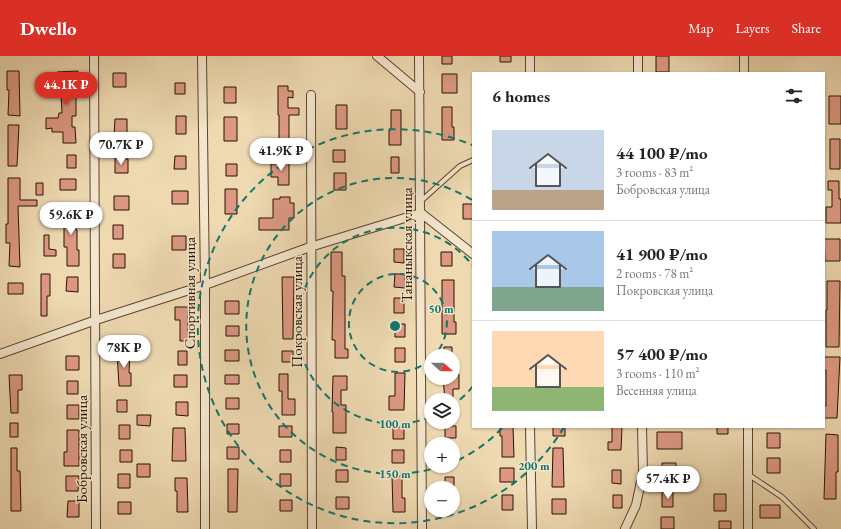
<!DOCTYPE html>
<html lang="en">
<head>
<meta charset="utf-8">
<style>
  body { margin:0; font-family:"EB Garamond",serif; background:#f6f6f6; color:#222; height:100vh; display:flex; flex-direction:column; font-size:15px; white-space:nowrap }
  * { box-sizing:border-box; margin:0 }
  p { font-size:13px; color:#767676 }
  .icon { flex:none; width:22px; height:22px; fill:none; stroke:currentColor; stroke-width:2; stroke-linecap:round; stroke-linejoin:round }
  .map { position:relative; flex:1; overflow:hidden }
  .drawer { position:absolute; left:472px; top:16px; width:353px; height:356px; display:flex; flex-direction:column; background:#fff; border-radius:0px; box-shadow:0 1px 3px #0004 }
  .drawer>* { flex:none }
  .needle { width:26px; rotate:111deg }
  .tools { position:absolute; left:424px; top:293px; display:grid; gap:8px }
  .tools a { display:grid; place-items:center; width:36px; height:36px; border-radius:50%; background:#fff; box-shadow:0 1px 3px #0004; font-size:20px }
  .price { position:absolute; translate:-50% -34px; padding:0 9px; border-radius:14px; background:#fff; color:#222; font-size:13px; line-height:26px; filter:drop-shadow(0 1px 2px #0008) }
  .price::after { content:''; position:absolute; left:50%; top:24px; width:12px; height:9px; margin-left:-6px; background:inherit; clip-path:polygon(0 0,100% 0,50% 100%) }
  .price.selected { background:#d93025; color:#fff }
  ul { padding:0; list-style:none }
  li { display:flex; align-items:center; gap:12px; height:100px; padding:0 20px }
  li+li { border-top:1px solid #e0e0e0 }
  li span { display:grid; place-items:center; flex:none; width:112px; height:80px; border-radius:0px; color:#555 }
  li>.icon { margin-inline-start:auto }
  span .icon { width:48px; height:48px; fill:#fffc; stroke-width:1 }
  li b { font-size:17px }
  h2 { display:flex; justify-content:space-between; align-items:center; height:48px; padding:0 20px; font-size:17px }
  header { display:flex; align-items:center; gap:24px; box-sizing:border-box; height:56px; padding:0 20px; background:#d93025; color:#fff }
  header strong { font-size:19px }
  nav { display:flex; gap:22px; margin-inline-start:auto; font-size:14px }
  .map>svg:first-child { display:block }
  .building { fill:#dc9883; stroke:#291300 }
  .lines { fill:none; stroke-linecap:round; stroke-linejoin:round }
  .lane-casing { stroke:#5a442c; stroke-width:6 }
  .street-casing { stroke:#5a442c; stroke-width:10 }
  .lane { stroke:#f4e6cc; stroke-width:4 }
  .street { stroke:#f4e6cc; stroke-width:8 }
  .ring { fill:none; stroke:#0f766e; stroke-width:2; stroke-dasharray:7 5 }
  .labels { text-anchor:middle; stroke-width:3; stroke-linejoin:round; paint-order:stroke }
  .street-label { font-size:15px; fill:#291300; stroke:#f4e6cc }
  .centre { fill:#0f766e; stroke:#f4e6cc; stroke-width:2 }
  .ring-label { font-size:12px; text-anchor:middle; font-weight:bold; fill:#0f766e; stroke:#f4e6cc; stroke-width:3; stroke-linejoin:round; paint-order:stroke }
</style>
</head>
<body>
<header>
<strong>Dwello</strong>
<nav><a>Map</a><a>Layers</a><a>Share</a></nav>
</header>
<div class="map">
<svg width="841" height="473" viewBox="0 0 841 473">
  <rect width="100%" height="100%" fill="#eed9b1"/>
  <filter id="stains"><feTurbulence type="fractalNoise" baseFrequency=".005" numOctaves="4"/><feColorMatrix values="0 0 0 0 .2 0 0 0 0 .09 0 0 0 0 .02 0 0 0 .5 -.17"/></filter>
  <radialGradient id="worn" r=".72"><stop offset=".6" stop-color="#630" stop-opacity="0"/><stop offset="1" stop-color="#630" stop-opacity=".3"/></radialGradient>
  <path class="building" d="M442,0H452V8H442Z
    M500,0H511V6H500Z
    M656,0H669V16H656Z
    M7,15H19L20,60L8,59L9,34H7Z
    M78,15V39H76V60H72V71H75L76,87H63V76H52V72L46,73V62H58L59,57H62L61,39H58L57,16Z
    M113,17H126V31H113Z
    M442,18H457V37H442Z
    M175,27H185V38H175Z
    M278,30H288V35H293V42L288,41V52H299V59H289V93H279V59H278Z
    M224,31H236V47H224Z
    M829,40H841V68H829Z
    M336,49H347V73H336Z
    M442,51H452V71H454V84H442Z
    M391,54H401V89H389V74H391Z
    M176,60H186V78H176Z
    M224,61H237V85H224Z
    M115,63H127V80H114Z
    M8,69H19L17,110H8Z
    M830,83H840V113H830Z
    M333,94H345V106H333Z
    M67,99H76V112H67Z
    M175,100H186V113H174Z
    M391,101H399V117H391Z
    M115,102L128,103V117H115Z
    M278,104H289V129H278V121H271V108H278Z
    M226,108H237V120H226Z
    M334,117H346V134H334Z
    M8,122H20V144H37V150H18L20,211L9,210L10,187H6V168H8Z
    M60,123H76V134H60Z
    M828,125H839V143H841V167H826V151H832V134H828Z
    M36,127H43V139H36Z
    M225,133H237V158H225Z
    M172,135H188V148H172Z
    M114,140H129V154H114Z
    M280,141H290V147H294V162H289V174H259V162H273V143H280Z
    M463,148H473V163H463Z
    M64,150H76V174H77V194H79V210H67V191H64Z
    M113,169H123V183H113Z
    M44,179H49V193L56,194V200H44Z
    M172,180H186V194H172Z
    M824,183H840V205H825Z
    M394,193H404V207L394,206Z
    M331,196H342V220H345V293H348V302H335V284H332L333,235H331Z
    M441,196H452V210H441Z
    M113,198H125V212H113Z
    M41,218H50V240H47V260H41Z
    M395,218H405V232L394,231Z
    M67,221H78V236L66,235Z
    M282,221H294L293,283H283Z
    M442,224H454V266H456V278H442Z
    M827,225H840L839,291H826V254H827Z
    M8,227H23V238H8Z
    M394,242H404V257H394Z
    M225,245H239V258H225Z
    M175,251H188V285H180V264H175Z
    M395,268H405V281H395Z
    M226,270H239V280H226Z
    M444,291H452V300H444Z
    M395,292H405V306H395Z
    M225,294H239V305H225Z
    M178,295H187V309H178Z
    M282,295H293V306H282Z
    M117,296H130L129,317H131V330H119Z
    M66,300H79V314H66Z
    M824,301H840L837,362H824V350H826V314H824Z
    M395,317H405L404,354H389V340H395Z
    M279,318H288V343H295V359H282V335H279Z
    M453,318H459V333H453V344H445L443,322H453Z
    M9,319H22V334H18V357H11Z
    M174,319H187V331H174Z
    M225,319H239V328H225Z
    M333,320H347V334H341V349H346V377H333V356H332Z
    M67,325H78V338H67Z
    M226,342H239V353H226Z
    M117,344H127V356H117Z
    M176,346H188V360L176,359Z
    M67,349H79V363H67Z
    M137,359H151L150,370L137,369Z
    M10,367H18V381H10Z
    M227,368H239V378H227Z
    M119,369H130V383H119Z
    M279,370H292V381H279Z
    M445,370H456V382H445Z
    M393,371H404V383H393Z
    M500,371H513L514,401H502V380H500Z
    M553,371H565V380H553Z
    M612,371H622L621,394H608V386H612Z
    M717,371H728V378H717Z
    M173,372H185L186,405H172Z
    M67,374H79V410H64V396H67Z
    M657,376H682V393H657Z
    M767,377H780V392H767Z
    M826,378L838,379V416H836V443H824Z
    M227,391H239V403H227Z
    M336,391L346,392V404H336Z
    M11,392H17V415H20L21,455H11Z
    M553,392H563L564,431H552Z
    M120,394H132V406H120Z
    M280,394H291V406H280Z
    M392,394H404V407H392Z
    M767,402H780V417H767Z
    M662,407H676V424H662Z
    M137,408H150V421H137Z
    M500,412H514V426H500Z
    M228,413H238L237,456H228Z
    M336,414H348V426H336Z
    M612,414H621V428L612,427Z
    M118,418H130V432H118Z
    M280,418H291V430H280Z
    M66,420H79L78,435H66Z
    M392,420H402V442H405V456H393Z
    M445,421H454V432H445Z
    M175,422H187L188,456H177V435H175Z
    M662,436H673V451H662Z
    M714,438H726V455H714Z
    M502,439H513V454H502Z
    M613,439H622V452H613Z
    M336,441H349V453H336Z
    M552,443H566V458H552Z
    M280,444H292V455H280Z
    M68,445H79V461H67Z
    M118,446H131V458H118Z
    M760,449H780V462H760Z
    M661,461H674V473H661Z
    M719,465H731V473H719Z"/>
  <g class="lines">
    <g class="lane-casing">
      <path id="lane" d="M421,145L460,110L473,104
        M749,419L782,441L814,473"/>
    </g>
    <g class="street-casing">
      <path id="street" d="M94,0L96,473
        M202,0L205,229V473
        M377,0L420,36
        M419,0L422,473
        M530,0V17
        M638,0V17
        M744,0V17
        M311,39L312,473
        M0,298L96,264L205,229L310,191L421,157L473,198
        M530,371L532,473
        M748,371V473
        M625,473L636,449L643,416L642,371"/>
    </g>
    <use href="#lane" class="lane"/>
    <use href="#street" class="street"/>
  </g>
  <g class="ring">
    <path d="M431 303A49 49 0 1 1 434 300"/>
    <path d="M473 330A98 98 0 0 1 453 349M431 361A98 98 0 1 1 473 210"/>
    <path d="M502 372A148 148 0 0 1 454 406M442 410A148 148 0 1 1 472 144"/>
    <path d="M564 371A197 197 0 1 1 472 89"/>
  </g>
  <g class="labels">
    <g class="street-label">
      <text transform="translate(407 189) rotate(-90)" y="5">Тананыкская улица</text>
      <text transform="translate(190 237) rotate(-90)" y="5">Спортивная улица</text>
      <text transform="translate(297 256) rotate(-90)" y="5">Покровская улица</text>
      <text transform="translate(82 393) rotate(-90)" y="5">Бобровская улица</text>
    </g>
  </g>
  <circle cx="395" cy="270" r="6" class="centre"/>
  <g class="ring-label">
    <text x="441" y="257">50 m</text>
    <text x="395" y="372">100 m</text>
    <text x="534" y="414">200 m</text>
    <text x="395" y="422">150 m</text>
  </g>
  <rect width="100%" height="100%" filter="url(#stains)"/>
  <rect width="100%" height="100%" fill="url(#worn)"/>
</svg>
<div class="tools">
<a><svg class="needle" viewBox="-14 -14 28 28"><path d="M0-13l5 13h-10z" fill="#e53935"/><path d="M0 13l5-13h-10z" fill="#767676"/></svg></a>
<a><svg class="icon" aria-label="layers" viewBox="0 0 24 24"><path d="M12 4l9 5-9 5-9-5zM3 14l9 5 9-5"/></svg></a>
<a>+</a>
<a>−</a>
</div>
<b class="price selected" style="left:66px;top:50px">44.1K ₽</b>
<b class="price" style="left:121px;top:110px">70.7K ₽</b>
<b class="price" style="left:281px;top:116px">41.9K ₽</b>
<b class="price" style="left:71px;top:180px">59.6K ₽</b>
<b class="price" style="left:124px;top:313px">78K ₽</b>
<b class="price" style="left:668px;top:444px">57.4K ₽</b>
<section class="drawer">
<h2>6 homes<svg class="icon" aria-label="filters" viewBox="0 0 24 24"><path d="M4 7h16M4 17h16"/><circle cx="9" cy="7" r="2"/><circle cx="15" cy="17" r="2"/></svg></h2>
<ul>
<li><span style="background:linear-gradient(#c9d6e8 75%,#b9a48a 0)"><svg class="icon" aria-label="home" viewBox="0 0 24 24"><path d="M3 11l9-7 9 7M6 9v11h12V9"/></svg></span><div><b>44 100 ₽/mo</b><p>3 rooms · 83 m²</p><p>Бобровская улица</p></div></li>
<li><span style="background:linear-gradient(#a9c7e8 70%,#7fa58c 0)"><svg class="icon" aria-label="home" viewBox="0 0 24 24"><path d="M3 11l9-7 9 7M6 9v11h12V9"/></svg></span><div><b>41 900 ₽/mo</b><p>2 rooms · 78 m²</p><p>Покровская улица</p></div></li>
<li><span style="background:linear-gradient(#ffd9b3 70%,#8fb573 0)"><svg class="icon" aria-label="home" viewBox="0 0 24 24"><path d="M3 11l9-7 9 7M6 9v11h12V9"/></svg></span><div><b>57 400 ₽/mo</b><p>3 rooms · 110 m²</p><p>Весенняя улица</p></div></li>
</ul>
</section>
</div>
</body>
</html>
